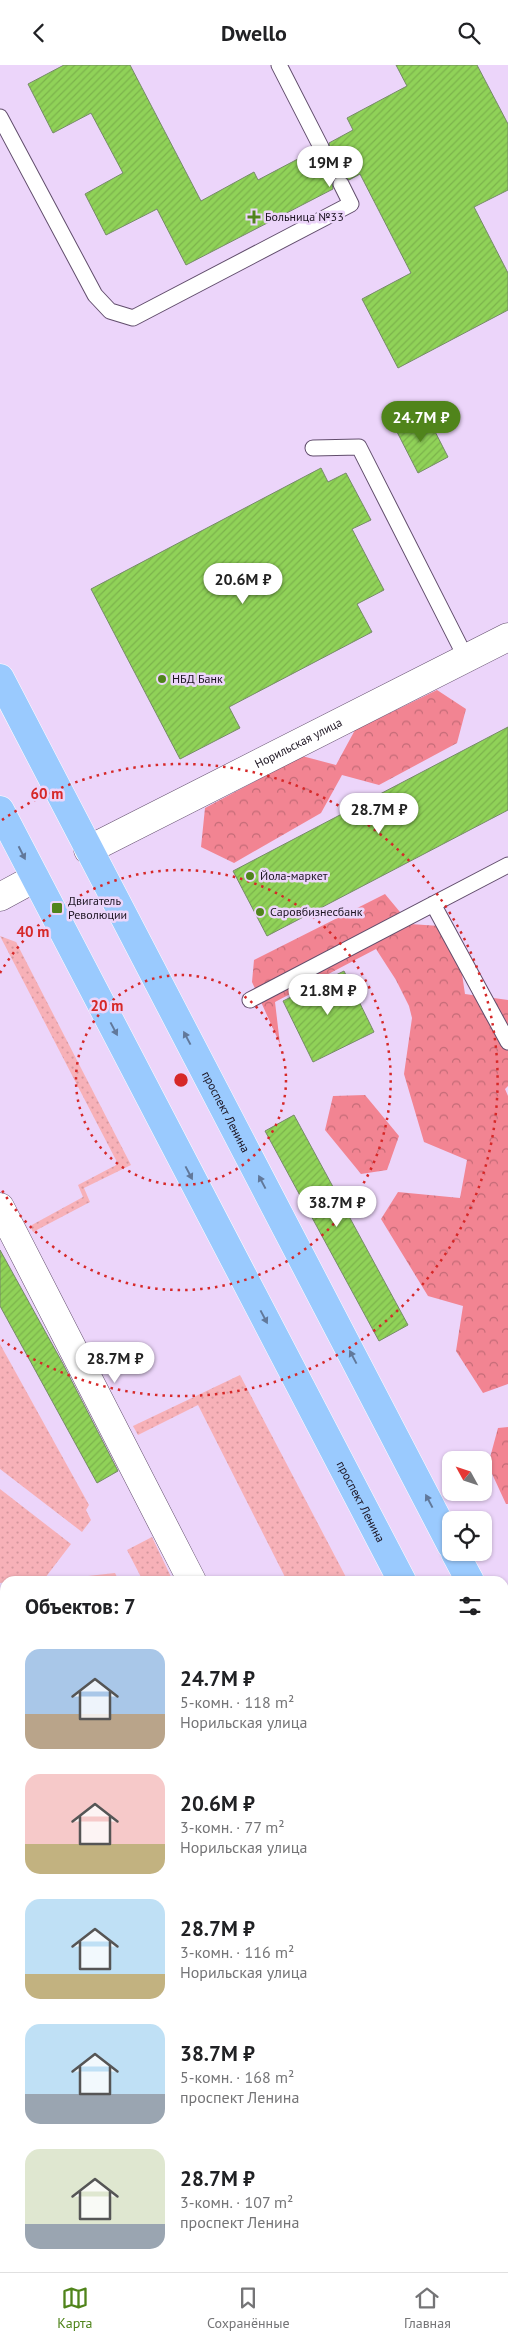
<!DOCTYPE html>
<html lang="ru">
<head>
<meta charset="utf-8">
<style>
  body { margin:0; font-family:"PT Sans",sans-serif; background:#f6f6f6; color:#202124; height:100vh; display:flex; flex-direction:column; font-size:19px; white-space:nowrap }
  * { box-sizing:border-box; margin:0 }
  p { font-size:16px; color:#757577 }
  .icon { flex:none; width:28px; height:28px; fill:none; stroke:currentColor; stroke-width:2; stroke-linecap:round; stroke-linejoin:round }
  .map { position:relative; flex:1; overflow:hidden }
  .side { position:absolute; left:0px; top:1511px; width:509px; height:696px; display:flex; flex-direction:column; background:#fff; border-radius:15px 15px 0 0; box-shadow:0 1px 4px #0004 }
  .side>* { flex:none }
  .needle { width:32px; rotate:310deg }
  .buttons { position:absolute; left:442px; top:1386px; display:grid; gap:10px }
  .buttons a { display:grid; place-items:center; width:50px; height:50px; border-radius:10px; background:#fff; box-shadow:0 1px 4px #0004; font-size:25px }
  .price { position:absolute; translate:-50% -42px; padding:0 11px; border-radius:18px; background:#fff; color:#222; font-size:16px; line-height:32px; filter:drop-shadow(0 1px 2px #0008) }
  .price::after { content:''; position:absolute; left:50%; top:30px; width:15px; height:11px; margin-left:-8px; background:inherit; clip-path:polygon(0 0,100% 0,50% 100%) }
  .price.on { background:#50841b; color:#fff }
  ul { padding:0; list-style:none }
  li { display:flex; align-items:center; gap:15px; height:125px; padding:0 25px }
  li span { display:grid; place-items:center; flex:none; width:140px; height:100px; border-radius:15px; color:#555 }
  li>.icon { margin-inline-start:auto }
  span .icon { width:60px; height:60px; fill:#fffc; stroke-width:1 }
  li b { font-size:21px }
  h2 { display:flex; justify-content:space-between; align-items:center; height:60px; padding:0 25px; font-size:21px }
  header { display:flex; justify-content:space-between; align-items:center; height:65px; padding:0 25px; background:#fff; font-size:22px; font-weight:600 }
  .tab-bar { display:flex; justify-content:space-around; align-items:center; height:70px; border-top:1px solid #e0e0e0; background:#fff; font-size:14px; color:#757577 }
  .tab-bar a { display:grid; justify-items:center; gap:2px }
  .tab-bar .on { color:#50841b }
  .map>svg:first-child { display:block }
  .grass { fill:url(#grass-dots) }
  .forest { fill:url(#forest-crowns) }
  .building { fill:url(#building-hatch); stroke:#768a68 }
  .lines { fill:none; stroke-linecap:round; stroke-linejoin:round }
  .lane-casing { stroke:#614d6c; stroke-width:17 }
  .street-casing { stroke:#614d6c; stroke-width:29 }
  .secondary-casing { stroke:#614d6c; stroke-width:29 }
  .primary-casing { stroke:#fff; stroke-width:29 }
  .lane { stroke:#fff; stroke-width:15 }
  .street { stroke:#fff; stroke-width:28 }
  .secondary { stroke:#fff; stroke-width:28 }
  .primary { stroke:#9acafe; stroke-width:28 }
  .oneway { fill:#61789a }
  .ring { fill:none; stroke:#d62828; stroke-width:2.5; stroke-dasharray:2.5 5 }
  .poi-dot { fill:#50841b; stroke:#ecd5fa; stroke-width:2 }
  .labels { text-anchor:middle; stroke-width:5; stroke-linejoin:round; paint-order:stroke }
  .poi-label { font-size:12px; fill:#1b1320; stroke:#ecd5fa; text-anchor:start }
  .street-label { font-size:12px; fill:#1b1320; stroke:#ecd5fa }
  .centre { fill:#d62828; stroke:#ecd5fa; stroke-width:2.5 }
  .ring-label { font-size:15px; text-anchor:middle; font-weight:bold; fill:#d62828; stroke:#ecd5fa; stroke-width:5; stroke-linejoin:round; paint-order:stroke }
</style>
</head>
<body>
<header><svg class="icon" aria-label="back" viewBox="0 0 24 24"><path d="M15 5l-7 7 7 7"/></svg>Dwello<svg class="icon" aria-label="search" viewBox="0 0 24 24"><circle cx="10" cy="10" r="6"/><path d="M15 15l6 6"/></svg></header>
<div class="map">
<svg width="508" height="2207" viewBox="0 0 508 2207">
  <defs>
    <pattern id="grass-dots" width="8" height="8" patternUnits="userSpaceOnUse" patternTransform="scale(1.25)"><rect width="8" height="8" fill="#f7b1b8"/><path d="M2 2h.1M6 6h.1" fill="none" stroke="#d3979e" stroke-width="1.8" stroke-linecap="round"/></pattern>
    <pattern id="forest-crowns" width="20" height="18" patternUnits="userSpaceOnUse" patternTransform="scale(1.25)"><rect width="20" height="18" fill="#f28492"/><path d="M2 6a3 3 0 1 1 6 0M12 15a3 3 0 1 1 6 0" fill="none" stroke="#c36b77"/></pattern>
    <pattern id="building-hatch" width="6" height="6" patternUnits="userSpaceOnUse" patternTransform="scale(1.25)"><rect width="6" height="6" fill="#90d258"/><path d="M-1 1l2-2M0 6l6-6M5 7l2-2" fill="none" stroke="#7cb34c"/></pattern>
  </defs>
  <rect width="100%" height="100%" fill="#ecd5fa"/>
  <path class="grass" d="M0,871L16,877L131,1100L84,1123L90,1137L33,1167L30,1161L83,1132L78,1120L118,1099Z
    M0,1279L89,1440L86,1445L91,1455L82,1467L0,1404Z
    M240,1310L348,1516H287L198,1340L138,1370L133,1361Z
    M0,1424L71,1479L45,1513L0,1518Z
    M152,1472L173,1516H143L127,1485Z
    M115,1508L119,1516H60L61,1514Z
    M504,1815L508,1824V1952L504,1944Z
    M504,2163L508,2171V2207H503L500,2203L504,2202Z"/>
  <path class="forest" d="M437,625L466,644L457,678L379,720L342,710L321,748L234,798L201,782L205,743L302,691L336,700L355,665Z
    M385,829L410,859L455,862L465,929L508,935V1021L505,1024L508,1031V1319L483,1328L456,1286L463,1241L428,1231L381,1154L398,1127L460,1133L467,1095L424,1077L404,1009L412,953L409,941L396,915L376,884L275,937L280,979L252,917L254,895Z
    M365,1030L399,1071L387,1105L361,1109L325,1065L333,1031Z
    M508,1362V1439H506L488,1400L498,1363Z"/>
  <path class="building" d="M64,0H130L201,136L254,107L258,115L313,86L320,91L326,90L330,83L329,78L353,65L347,53L407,21L396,0H477L508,59V125L474,142L508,208V245L398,303L362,234L411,208L360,109L349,115L342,110L336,111L332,118L333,124L186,200L157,144L106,170L85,129L123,108L91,48L53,68L28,19Z
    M425,347L448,392L418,408L395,363Z
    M321,403L328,417L346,408L371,455L352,464L384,525L357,539L372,567L229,642L240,663L180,694L91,524Z
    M508,662V745L267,871L233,806Z
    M344,906L374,967L313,997L283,936Z
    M294,1050L408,1260L379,1276L265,1066Z
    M0,1185L62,1297L118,1406L97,1418L0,1241Z"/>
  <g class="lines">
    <g class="lane-casing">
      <path id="lane" d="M279,0L321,82
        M0,52L95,230L110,246L133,253L351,139L341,119
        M313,383L359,382L466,593
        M433,839L508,977
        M250,935L508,800
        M275,2202L278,2207
        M102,2207L104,2202"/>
    </g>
    <g class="street-casing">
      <g id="street">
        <path id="s1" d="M88,785L508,572"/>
        <path d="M0,1142L192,1516"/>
        <path d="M504,2124L508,2133"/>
      </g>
    </g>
    <g class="secondary-casing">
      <path id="secondary" d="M0,832L35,813"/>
    </g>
    <g class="primary-casing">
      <g id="primary">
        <path id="s2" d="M0,613L451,1480"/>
        <path id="s3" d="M0,745L402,1516"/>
        <path d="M455,1488L470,1516"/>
        <path d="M504,1580L508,1588"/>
        <path d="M504,1713L508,1721"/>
      </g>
    </g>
    <use href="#lane" class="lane"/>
    <use href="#street" class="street"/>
    <use href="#secondary" class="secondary"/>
    <use href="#primary" class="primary"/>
  </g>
  <defs><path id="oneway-solid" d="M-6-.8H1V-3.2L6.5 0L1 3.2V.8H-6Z" transform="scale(1.25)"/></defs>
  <g class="oneway">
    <use href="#oneway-solid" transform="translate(22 788) rotate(63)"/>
    <use href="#oneway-solid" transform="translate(114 964) rotate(62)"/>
    <use href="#oneway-solid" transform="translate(187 973) rotate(-118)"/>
    <use href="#oneway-solid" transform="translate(189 1108) rotate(62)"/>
    <use href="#oneway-solid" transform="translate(262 1117) rotate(-118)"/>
    <use href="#oneway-solid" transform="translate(264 1252) rotate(62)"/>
    <use href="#oneway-solid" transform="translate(353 1292) rotate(-118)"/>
    <use href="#oneway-solid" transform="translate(429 1436) rotate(-118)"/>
  </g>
  <g class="ring">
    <circle cx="181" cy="1015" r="105"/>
    <path d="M0 908A210 210 0 1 1 0 1122"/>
    <path d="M2 755A316 316 0 1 1 2 1275"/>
  </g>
  <g class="poi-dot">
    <path d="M251.5 144.5h5v5h5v5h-5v5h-5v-5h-5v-5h5z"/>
    <circle cx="162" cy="614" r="5"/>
    <circle cx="250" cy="811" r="5"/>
    <rect x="51" y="837" width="12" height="12" rx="2.5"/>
    <circle cx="260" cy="847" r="5"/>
  </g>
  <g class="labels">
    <g class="poi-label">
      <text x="265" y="156">Больница №33</text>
      <text x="172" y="618">НБД Банк</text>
      <text x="260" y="815">Йола-маркет</text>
      <text x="68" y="840">Двигатель<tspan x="68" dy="14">Революции</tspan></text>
      <text x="270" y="851">Саровбизнесбанк</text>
    </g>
    <g class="street-label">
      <text dy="4" stroke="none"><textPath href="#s1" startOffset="236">Норильская улица</textPath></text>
      <text dy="4" stroke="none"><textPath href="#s2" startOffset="489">проспект Ленина</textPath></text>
      <text dy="4" stroke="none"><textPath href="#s3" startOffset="780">проспект Ленина</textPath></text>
    </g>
  </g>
  <circle cx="181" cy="1015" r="8" class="centre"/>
  <g class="ring-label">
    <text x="47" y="734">60 m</text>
    <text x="33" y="872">40 m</text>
    <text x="107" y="946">20 m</text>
  </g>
</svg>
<div class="buttons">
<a><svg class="needle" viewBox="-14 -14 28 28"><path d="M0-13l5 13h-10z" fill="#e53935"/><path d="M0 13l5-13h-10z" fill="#757577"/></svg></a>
<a><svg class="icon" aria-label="locate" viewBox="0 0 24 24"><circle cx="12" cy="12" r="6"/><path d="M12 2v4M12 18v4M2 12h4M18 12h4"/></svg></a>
</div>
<b class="price" style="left:330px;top:123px">19M ₽</b>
<b class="price on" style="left:421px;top:378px">24.7M ₽</b>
<b class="price" style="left:243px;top:540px">20.6M ₽</b>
<b class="price" style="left:379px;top:770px">28.7M ₽</b>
<b class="price" style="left:328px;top:951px">21.8M ₽</b>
<b class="price" style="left:337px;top:1163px">38.7M ₽</b>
<b class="price" style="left:115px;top:1319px">28.7M ₽</b>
<section class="side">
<h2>Объектов: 7<svg class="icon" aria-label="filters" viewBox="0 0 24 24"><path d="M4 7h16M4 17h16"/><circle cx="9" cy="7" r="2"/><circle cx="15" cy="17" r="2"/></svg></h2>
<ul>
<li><span style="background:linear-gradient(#a9c7e8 65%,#b9a48a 0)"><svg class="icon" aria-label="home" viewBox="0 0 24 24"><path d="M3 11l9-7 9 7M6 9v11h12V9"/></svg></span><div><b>24.7M ₽</b><p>5-комн. · 118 m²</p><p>Норильская улица</p></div></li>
<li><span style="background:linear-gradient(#f6c9c9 70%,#c2b280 0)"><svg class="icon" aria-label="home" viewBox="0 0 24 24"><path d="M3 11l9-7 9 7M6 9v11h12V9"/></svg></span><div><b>20.6M ₽</b><p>3-комн. · 77 m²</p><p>Норильская улица</p></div></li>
<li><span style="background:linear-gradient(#bfe0f5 75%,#c2b280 0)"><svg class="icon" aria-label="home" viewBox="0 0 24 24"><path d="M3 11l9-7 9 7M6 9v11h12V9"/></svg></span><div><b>28.7M ₽</b><p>3-комн. · 116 m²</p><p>Норильская улица</p></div></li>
<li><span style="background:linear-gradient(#bfe0f5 70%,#9aa5b1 0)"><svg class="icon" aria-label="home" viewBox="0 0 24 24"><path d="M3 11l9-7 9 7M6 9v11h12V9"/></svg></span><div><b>38.7M ₽</b><p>5-комн. · 168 m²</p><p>проспект Ленина</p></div></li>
<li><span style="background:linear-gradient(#dfe7d0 75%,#9aa5b1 0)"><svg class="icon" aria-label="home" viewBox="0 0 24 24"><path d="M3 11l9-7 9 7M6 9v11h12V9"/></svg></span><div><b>28.7M ₽</b><p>3-комн. · 107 m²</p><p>проспект Ленина</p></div></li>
</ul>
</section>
</div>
<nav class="tab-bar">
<a class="on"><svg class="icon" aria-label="map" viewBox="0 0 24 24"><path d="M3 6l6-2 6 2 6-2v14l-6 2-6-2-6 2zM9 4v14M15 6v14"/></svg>Карта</a>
<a><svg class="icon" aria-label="saved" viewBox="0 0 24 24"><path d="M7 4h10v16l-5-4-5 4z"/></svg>Сохранённые</a>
<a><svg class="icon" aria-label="home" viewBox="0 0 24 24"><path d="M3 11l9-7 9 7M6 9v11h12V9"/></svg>Главная</a>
</nav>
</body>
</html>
